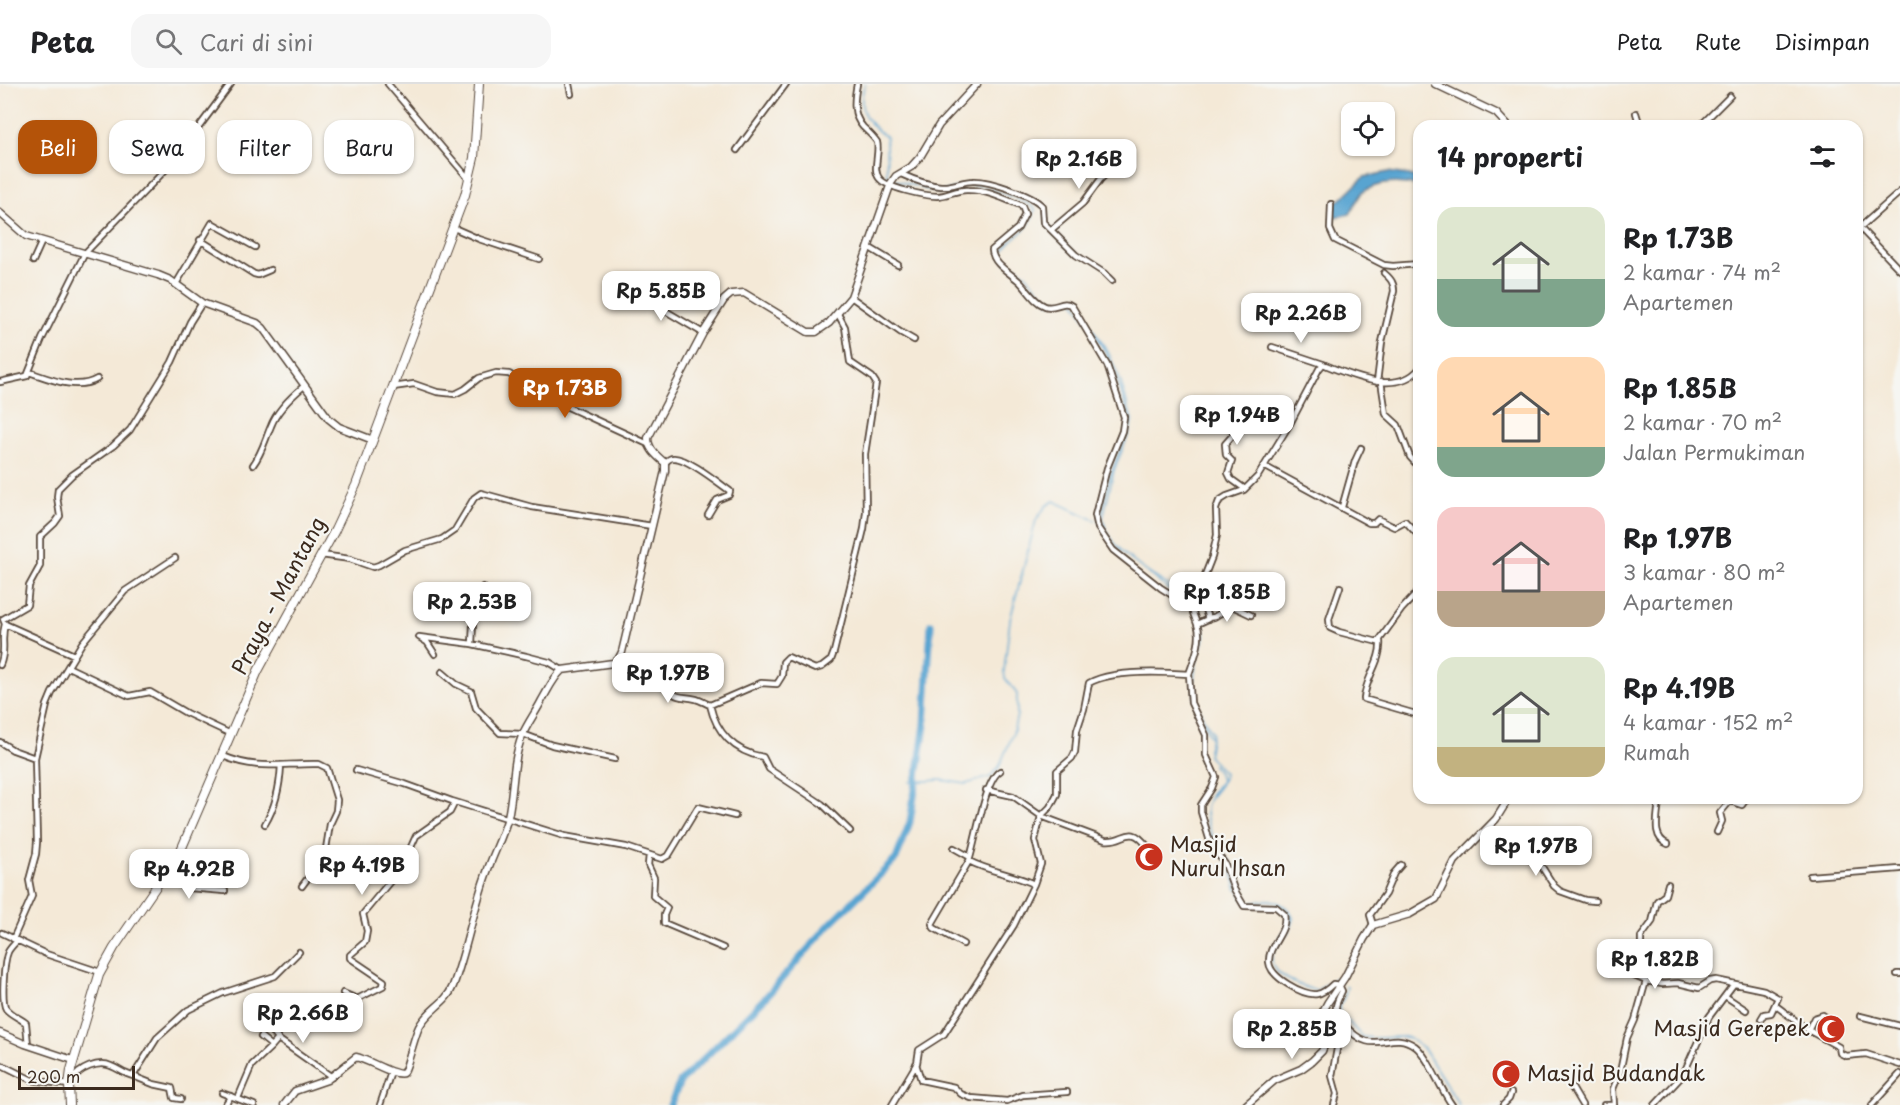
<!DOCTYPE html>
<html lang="id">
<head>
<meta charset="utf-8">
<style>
  body { margin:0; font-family:"Playpen Sans",sans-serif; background:#f6f6f6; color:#202124; height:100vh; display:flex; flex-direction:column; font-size:22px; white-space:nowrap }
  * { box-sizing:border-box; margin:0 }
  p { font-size:20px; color:#757577 }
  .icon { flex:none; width:33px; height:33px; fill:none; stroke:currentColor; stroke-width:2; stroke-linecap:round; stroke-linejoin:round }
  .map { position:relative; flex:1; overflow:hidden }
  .details { position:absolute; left:1413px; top:36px; width:450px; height:684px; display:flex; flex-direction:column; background:#fff; border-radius:18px; box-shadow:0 2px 4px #0004 }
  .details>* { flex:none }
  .guide { position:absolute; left:18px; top:36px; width:570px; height:54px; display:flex; gap:12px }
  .controls { position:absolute; left:1341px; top:18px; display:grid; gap:12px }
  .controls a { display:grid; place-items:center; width:54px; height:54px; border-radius:12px; background:#fff; box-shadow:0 2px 4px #0004; font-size:30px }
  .scale { position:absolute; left:18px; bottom:15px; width:117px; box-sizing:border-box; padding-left:6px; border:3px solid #3b2a1e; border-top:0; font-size:16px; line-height:21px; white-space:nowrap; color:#3b2a1e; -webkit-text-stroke:4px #f6f6f2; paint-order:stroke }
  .price { position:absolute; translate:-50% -51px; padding:0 14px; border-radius:12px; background:#fff; color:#222; font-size:20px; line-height:39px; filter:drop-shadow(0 2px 3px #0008) }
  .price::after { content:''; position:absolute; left:50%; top:36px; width:18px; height:14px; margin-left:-9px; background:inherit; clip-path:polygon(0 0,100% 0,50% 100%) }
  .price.selected { background:#b45309; color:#fff }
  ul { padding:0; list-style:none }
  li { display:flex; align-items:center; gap:18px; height:150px; padding:0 24px }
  li span { display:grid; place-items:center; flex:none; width:168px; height:120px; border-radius:18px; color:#555 }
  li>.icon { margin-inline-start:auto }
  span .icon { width:72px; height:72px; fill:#fffc; stroke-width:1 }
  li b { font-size:26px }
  h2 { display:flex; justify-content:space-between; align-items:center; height:72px; padding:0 24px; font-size:26px }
  .tag { padding:0 21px; border-radius:18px; background:#fff; box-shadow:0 2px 4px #0004; font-size:21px; line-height:54px }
  .tag.selected { background:#b45309; color:#fff }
  header { display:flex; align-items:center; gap:36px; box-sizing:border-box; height:84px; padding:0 30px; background:#fff; border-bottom:2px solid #e0e0e0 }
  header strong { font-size:28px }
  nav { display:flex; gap:33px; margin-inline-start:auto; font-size:21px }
  .search { width:420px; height:54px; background:#f6f6f6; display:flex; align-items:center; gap:15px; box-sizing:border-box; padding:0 21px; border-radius:18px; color:#757577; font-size:22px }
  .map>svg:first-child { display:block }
  .water { fill:#59a4d1; stroke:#4a6778; stroke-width:1.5 }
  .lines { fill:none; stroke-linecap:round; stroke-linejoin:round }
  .stream { stroke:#59a4d1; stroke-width:1.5 }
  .river { stroke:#59a4d1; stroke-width:7 }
  .minor-casing { stroke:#57473a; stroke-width:8 }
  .tertiary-casing { stroke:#57473a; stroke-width:9 }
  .primary-casing { stroke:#57473a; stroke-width:10 }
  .minor { stroke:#fff; stroke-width:4.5 }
  .tertiary { stroke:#fff; stroke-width:6 }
  .primary { stroke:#fff; stroke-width:8 }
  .labels { text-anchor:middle; stroke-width:4.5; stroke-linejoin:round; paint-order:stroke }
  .street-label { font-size:21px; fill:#3b2a1e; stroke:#f6f6f2 }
  .poi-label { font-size:21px; fill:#3b2a1e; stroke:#f6f6f2; text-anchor:start }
</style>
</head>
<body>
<header>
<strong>Peta</strong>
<div class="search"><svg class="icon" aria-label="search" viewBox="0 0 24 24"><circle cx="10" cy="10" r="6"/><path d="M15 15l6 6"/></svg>Cari di sini</div>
<nav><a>Peta</a><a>Rute</a><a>Disimpan</a></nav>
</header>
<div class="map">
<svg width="1900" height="1021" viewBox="0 0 1900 1021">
  <rect width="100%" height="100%" fill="#f6f6f2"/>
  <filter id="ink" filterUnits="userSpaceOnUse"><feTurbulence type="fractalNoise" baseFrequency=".0167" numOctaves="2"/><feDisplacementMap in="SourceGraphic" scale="12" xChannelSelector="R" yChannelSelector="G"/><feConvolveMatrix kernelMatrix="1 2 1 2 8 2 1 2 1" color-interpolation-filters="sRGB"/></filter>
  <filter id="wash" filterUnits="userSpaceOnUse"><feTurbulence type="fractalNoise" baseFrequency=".008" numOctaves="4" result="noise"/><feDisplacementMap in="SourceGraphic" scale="24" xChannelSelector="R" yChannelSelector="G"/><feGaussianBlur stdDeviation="1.35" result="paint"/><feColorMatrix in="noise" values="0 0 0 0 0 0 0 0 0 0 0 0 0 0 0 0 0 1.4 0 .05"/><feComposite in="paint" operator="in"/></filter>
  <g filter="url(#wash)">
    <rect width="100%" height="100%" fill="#f4e9d7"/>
    <path class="water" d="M1388,88L1407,91L1419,96L1418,102C1401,98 1377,97 1362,109C1357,114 1354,124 1350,130L1334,133V118L1340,116L1364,93Z"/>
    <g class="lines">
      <path class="stream" d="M865,0C856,26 866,38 886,53L887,93L891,94
        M895,96L939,109L968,100L988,104L1029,120L1035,125C1030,150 1009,152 1001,170C1005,180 1016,181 1023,188C1033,197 1041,208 1049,219L1068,215L1075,218L1108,268L1120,296L1132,336L1130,347L1114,386L1103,433C1106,468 1165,501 1193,514L1201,535
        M1093,247L1106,269L1121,307L1130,338L1108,398L1099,437L1116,461
        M1149,490L1165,503L1192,519C1197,531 1205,545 1200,558
        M1203,539C1206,552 1202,560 1198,572C1189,603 1194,623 1212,648L1208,672L1224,689C1222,708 1206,709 1206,726C1206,739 1213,755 1220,766C1223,771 1230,775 1232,780C1239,792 1236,809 1247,819C1255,819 1263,816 1270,816C1276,817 1283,821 1287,824C1310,846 1258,862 1275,885C1285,897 1303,902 1316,907L1335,894L1340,898
        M1202,637L1211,654L1208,666
        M910,698L941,696L966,700L990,693L999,683L1013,650L1017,631V610L1005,594L1004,587L1010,536L1036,436L1046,422L1054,417L1095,436
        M1210,711L1221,697L1220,692L1213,681
        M1211,751L1218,766
        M1221,770L1229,780L1237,806
        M1278,820L1290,830L1291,836L1280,854
        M1344,901L1347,903L1344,914L1339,921V927L1362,953L1374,954L1407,953L1424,965L1459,1021"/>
      <path class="river" d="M670,1021L680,998L765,914L830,840L896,775L910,738L925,641L931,540"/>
    </g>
  </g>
  <g filter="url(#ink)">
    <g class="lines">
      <g class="minor-casing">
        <path id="minor" d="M388,0L468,94
          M569,0L571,10
          M857,0C854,15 852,31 863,43C868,48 873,52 877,58C880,69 872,85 879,94C886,104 925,112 937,112C947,112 957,105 968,106C987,106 1005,115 1022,122L1025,130L1018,144L992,166C993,181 1011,189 1020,198C1028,206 1034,218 1045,222C1055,226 1063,215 1072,222L1107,281L1124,333L1122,347L1107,384L1095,431L1098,444L1113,466L1161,504L1188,521L1192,526L1197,540
          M1636,29L1640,42
          M1700,42L1730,12
          M737,66L786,0
          M901,90C914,96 927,101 941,102C952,103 962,97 973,97C988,96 1033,111 1042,122L1043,138L1076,171L1104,189L1112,197
          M1331,120L1330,145L1335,156L1384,181L1393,182L1419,180
          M454,144L479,155L539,175
          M1860,144L1900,186
          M1051,146L1083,119L1100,96L1118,78
          M1857,146L1900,108
          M200,156L254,190L258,191L270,186
          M870,164L898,181
          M33,177L42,157
          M176,200L212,139L255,163
          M627,210L659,223L703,249
          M851,213L900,248L914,256
          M1272,263L1323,280
          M29,288C50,295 77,307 97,295
          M1381,297L1386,330L1398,341L1410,373L1419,383
          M0,298L27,292L42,255L85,169L173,78L231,0
          M1377,298L1382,258L1394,207C1394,199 1391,195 1384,189
          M393,303L414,300L437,308L455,310L465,305L479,294L496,289L509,290L544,312L648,360
          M1225,340L1234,347L1233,351L1225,360L1226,371L1232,377L1228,389L1231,395L1245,405
          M665,379C668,376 669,374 673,374C685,372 719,399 730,407L729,411L717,416L708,431
          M253,381C262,369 265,356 271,342C277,326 292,312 304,302
          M1264,382L1369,439H1374L1378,435L1394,443L1405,437L1419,452
          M1342,423L1355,377L1361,364
          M321,471L350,475L373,483L379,481L405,466L442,455L455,446L474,414L481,409L532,423L652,442
          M1340,503L1329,535L1330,544L1339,548L1378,558L1402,525L1419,507
          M1207,534L1214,533L1232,522L1251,531
          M1380,557C1382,577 1365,594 1364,615L1419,631
          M472,560L473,540L483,503
          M435,570L427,558L419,553L472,560L526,572L549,578L562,586
          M74,571L5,540L3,535L27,521L29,502L40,482V453L55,439L60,432L57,413L58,405L72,391L113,362L130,346L172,278L190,238L202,219
          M616,578L621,582L665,597C675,617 678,611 696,615C700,616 705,619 710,621L761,599L777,600L782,592L783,578L788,573L815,585L822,583L831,576L834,568L864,445L866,428L865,370L876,299L872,293L850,278L845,243L838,230
          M0,581C7,564 0,557 5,540
          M68,583L129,612L150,608L186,629L231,650
          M442,588L456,600L471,607L476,624L500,649L523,650L552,661L615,675
          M1189,590C1194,575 1203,555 1197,540L1208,535L1199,506L1212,473L1217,451L1216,425L1219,417L1227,412L1244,406L1258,392L1291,338L1319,285L1323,280C1350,291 1396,312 1419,285
          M710,621C716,648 734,668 763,673L769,685L822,720L850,747
          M0,658L13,666L35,674
          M223,672C258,687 282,679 319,680L327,684L337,716L336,727L330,740L325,771L302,802
          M356,686L405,700L452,717L564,752L626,763L662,775L669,771L698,723L735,732
          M1000,687C985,695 976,757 969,777C990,788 1013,790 1034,800
          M986,706L1013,712L1041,732L1105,756C1125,759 1129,738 1147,762
          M1659,714C1659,729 1650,754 1668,760
          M1730,717L1742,721L1747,714
          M265,740C276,722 280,702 281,681
          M1717,748L1722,737L1720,729L1730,717L1725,714
          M1482,749L1498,762L1540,780L1554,802L1560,807L1585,816L1595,817
          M954,764L970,773
          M649,771L648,781L654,794L653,812L667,824L664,831V839L723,864
          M165,791L189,804L225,807
          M1810,792L1900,785
          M1373,841L1370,831L1385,810L1394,789L1401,781
          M2,849L46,870L100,888
          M13,855L32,812L29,796L36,770L37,758L35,674L47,621L52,609L82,559L125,507L175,474
          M17,857C14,860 10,864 8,868C4,877 1,917 6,925C11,931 20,934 26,939L28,961
          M963,860L934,844L932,840L969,777
          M1897,890H1900
          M1646,897L1662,900L1678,899L1699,904L1710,897L1716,896L1764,906L1778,914L1771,929L1764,930L1761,935
          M343,909L357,915L383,902L384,897L350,874V871L365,858L367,847L363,830L402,783L416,752L450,728L455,718
          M1725,912L1746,926
          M1775,921L1808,946L1839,963L1840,969L1846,972L1866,970L1900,981
          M1860,932L1900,942
          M1322,939L1336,952L1338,959L1332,992L1337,1010L1334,1021
          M1808,946L1814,934L1823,931L1828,935
          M261,953L272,962L278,955L332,993
          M278,955L274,950L282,944L297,942
          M0,980L32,996L69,1001
          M916,980L921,996L954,1003L961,1010L971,1014L1007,1017L1023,1011L1067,1008
          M133,992L153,1000L172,1004L174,1014L181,1015
          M69,997L73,996C78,985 99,976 111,982C119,985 124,990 133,992L157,954L188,926L223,909L275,892L299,868
          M1572,1004L1582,1021
          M222,1009L254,1021
          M238,1014L252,981L272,962
          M225,1021L231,1012
          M380,1021L391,988
          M892,1021L917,979L919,966L944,950L1014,841L1034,800L1041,780L1035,756L1041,732L1050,723L1057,710V687L1072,674L1075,668L1077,646L1084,625L1089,599C1112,586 1163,588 1189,590L1191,619L1206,651V671L1216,693L1212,704L1201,721V728L1211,761L1225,780L1234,805L1244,822L1276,823L1284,830C1288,849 1268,860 1269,878C1270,893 1303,912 1317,910C1323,909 1329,904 1333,900L1339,901L1342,907C1334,923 1333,926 1344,940C1374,977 1389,943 1415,962C1429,973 1440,1005 1452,1021
          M1503,1021L1509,1015L1511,1009
          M1604,1021H1611
          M1614,1021L1613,1005L1620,988L1627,954L1635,936L1646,897L1632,891L1641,870V853L1652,838L1657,817L1665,811L1668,800
          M1655,1021L1683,991L1709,933L1733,901
          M1872,1021L1900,990"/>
      </g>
      <g class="tertiary-casing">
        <path id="tertiary" d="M1435,0L1496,29L1508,42
          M0,129L26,152L158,191L170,196L202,219L257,239L263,244L329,335L339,343L373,356
          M0,949L25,960L73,976
          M284,1021L295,1007L327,996L356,973C367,975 396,993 403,989C406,988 415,950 419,943C428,925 446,920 453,902C467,865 473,825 487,788C493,770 503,752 508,733C514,706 512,678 522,652C527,640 536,628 542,616C548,606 553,594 562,586L613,579L618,576L622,568L665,387V379C657,372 648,365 648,354L703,249L724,216L731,210L744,209L808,248H816L829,239L851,213L891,99L896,92L911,83L920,73L939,41L977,0
          M1246,1021L1275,996L1301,985L1312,977L1322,967L1324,962V948L1320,937L1321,931L1328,918L1345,893L1364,855L1373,841L1410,830L1436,815L1455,777L1496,735L1509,714"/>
      </g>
      <g class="primary-casing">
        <path id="primary" d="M70,1021L69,1001L71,986L99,891L114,864L181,766L258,587L335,446L356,401L465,111L474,74L479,0"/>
      </g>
      <use href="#minor" class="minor"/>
      <use href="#tertiary" class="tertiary"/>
      <use href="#primary" class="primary"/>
    </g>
  </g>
  <defs>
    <g id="mosque-disc" transform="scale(1.5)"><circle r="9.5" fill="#c8321e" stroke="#f6f6f2"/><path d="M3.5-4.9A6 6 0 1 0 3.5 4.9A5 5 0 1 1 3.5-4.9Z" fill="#fff"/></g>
  </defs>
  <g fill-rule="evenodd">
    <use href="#mosque-disc" x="1149" y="773"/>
    <use href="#mosque-disc" x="1831" y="945"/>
    <use href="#mosque-disc" x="1506" y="990"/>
  </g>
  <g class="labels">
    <g class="street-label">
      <text transform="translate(279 512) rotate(-62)" y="7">Praya - Mantang</text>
    </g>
    <g class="poi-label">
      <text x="1170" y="768">Masjid<tspan x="1170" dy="24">Nurul Ihsan</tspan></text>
      <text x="1810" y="952" text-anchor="end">Masjid Gerepek</text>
      <text x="1527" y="997">Masjid Budandak</text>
    </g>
  </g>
</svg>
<div class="controls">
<a><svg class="icon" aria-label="locate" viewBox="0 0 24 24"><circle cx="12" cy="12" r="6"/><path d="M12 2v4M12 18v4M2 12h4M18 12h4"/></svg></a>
</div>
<div class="scale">200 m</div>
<b class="price" style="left:1079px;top:106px">Rp 2.16B</b>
<b class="price" style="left:661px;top:238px">Rp 5.85B</b>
<b class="price" style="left:1301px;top:260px">Rp 2.26B</b>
<b class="price selected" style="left:565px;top:335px">Rp 1.73B</b>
<b class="price" style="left:1237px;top:362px">Rp 1.94B</b>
<b class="price" style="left:1227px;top:539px">Rp 1.85B</b>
<b class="price" style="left:472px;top:549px">Rp 2.53B</b>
<b class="price" style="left:668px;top:620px">Rp 1.97B</b>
<b class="price" style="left:1536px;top:793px">Rp 1.97B</b>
<b class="price" style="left:362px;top:812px">Rp 4.19B</b>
<b class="price" style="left:189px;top:816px">Rp 4.92B</b>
<b class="price" style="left:1655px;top:906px">Rp 1.82B</b>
<b class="price" style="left:303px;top:960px">Rp 2.66B</b>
<b class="price" style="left:1292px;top:976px">Rp 2.85B</b>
<div class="guide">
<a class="tag selected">Beli</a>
<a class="tag">Sewa</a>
<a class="tag">Filter</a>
<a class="tag">Baru</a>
</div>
<section class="details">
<h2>14 properti<svg class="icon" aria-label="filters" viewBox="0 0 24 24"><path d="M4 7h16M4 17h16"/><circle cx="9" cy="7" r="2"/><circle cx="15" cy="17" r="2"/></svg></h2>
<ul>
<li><span style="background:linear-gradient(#dfe7d0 60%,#7fa58c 0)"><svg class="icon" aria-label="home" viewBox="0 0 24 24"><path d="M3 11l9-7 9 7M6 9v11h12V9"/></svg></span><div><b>Rp 1.73B</b><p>2 kamar · 74 m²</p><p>Apartemen</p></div></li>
<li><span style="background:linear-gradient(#ffd9b3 75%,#7fa58c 0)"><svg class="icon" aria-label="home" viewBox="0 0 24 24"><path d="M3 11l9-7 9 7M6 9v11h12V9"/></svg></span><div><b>Rp 1.85B</b><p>2 kamar · 70 m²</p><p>Jalan Permukiman</p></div></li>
<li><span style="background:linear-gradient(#f6c9c9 70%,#b9a48a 0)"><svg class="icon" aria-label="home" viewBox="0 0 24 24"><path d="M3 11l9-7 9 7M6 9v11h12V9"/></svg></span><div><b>Rp 1.97B</b><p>3 kamar · 80 m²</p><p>Apartemen</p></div></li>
<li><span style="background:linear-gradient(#dfe7d0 75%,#c2b280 0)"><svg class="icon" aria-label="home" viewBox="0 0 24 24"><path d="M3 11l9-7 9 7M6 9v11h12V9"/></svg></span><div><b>Rp 4.19B</b><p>4 kamar · 152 m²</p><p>Rumah</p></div></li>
</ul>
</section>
</div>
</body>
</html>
